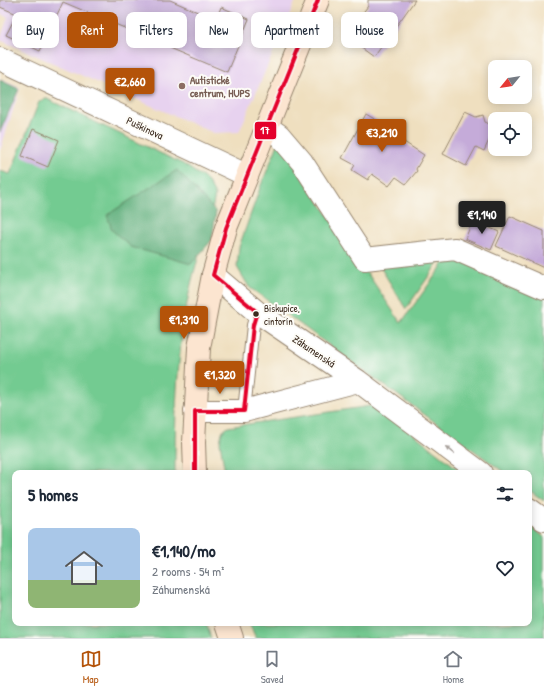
<!DOCTYPE html>
<html lang="en">
<head>
<meta charset="utf-8">
<style>
  body { margin:0; font-family:"Patrick Hand",sans-serif; background:#f2f2f3; color:#1f2937; height:100vh; display:flex; flex-direction:column; font-size:15px; white-space:nowrap }
  * { box-sizing:border-box; margin:0 }
  p { font-size:13px; color:#747a83 }
  .icon { flex:none; width:22px; height:22px; fill:none; stroke:currentColor; stroke-width:2; stroke-linecap:round; stroke-linejoin:round }
  .map { position:relative; flex:1; overflow:hidden }
  .side { position:absolute; left:12px; top:470px; width:520px; height:156px; display:flex; flex-direction:column; background:#fff; border-radius:8px; box-shadow:0 2px 10px #0003 }
  .side>* { flex:none }
  .hud { position:absolute; left:12px; top:12px; width:520px; height:36px; display:flex; gap:8px }
  .needle { width:26px; rotate:240deg }
  .controls { position:absolute; left:488px; top:60px; display:grid; gap:8px }
  .controls a { display:grid; place-items:center; width:44px; height:44px; border-radius:8px; background:#fff; box-shadow:0 2px 10px #0003; font-size:20px }
  .price { position:absolute; translate:-50% -34px; padding:0 9px; border-radius:4px; background:#b45309; color:#fff; font-size:13px; line-height:26px; filter:drop-shadow(0 1px 2px #0008) }
  .price::after { content:''; position:absolute; left:50%; top:24px; width:12px; height:9px; margin-left:-6px; background:inherit; clip-path:polygon(0 0,100% 0,50% 100%) }
  .price.on { background:#222; color:#fff }
  ul { padding:0; list-style:none }
  li { display:flex; align-items:center; gap:12px; height:100px; padding:0 16px }
  li+li { border-top:1px solid #e0e1e3 }
  li span { display:grid; place-items:center; flex:none; width:112px; height:80px; border-radius:8px; color:#555 }
  li>.icon { margin-inline-start:auto }
  span .icon { width:48px; height:48px; fill:#fffc; stroke-width:1 }
  li b { font-size:17px }
  h2 { display:flex; justify-content:space-between; align-items:center; height:48px; padding:0 16px; font-size:17px }
  .pill { padding:0 14px; border-radius:8px; background:#fff; box-shadow:0 2px 10px #0003; font-size:14px; line-height:36px }
  .pill.on { background:#b45309; color:#fff }
  .dock { display:flex; justify-content:space-around; align-items:center; height:56px; border-top:1px solid #e0e1e3; background:#fff; font-size:11px; color:#747a83 }
  .dock a { display:grid; justify-items:center; gap:2px }
  .dock .on { color:#b45309 }
  .map>svg:first-child { display:block }
  .built { fill:#e7d2ef }
  .green { fill:#73cb91; stroke:#577a58 }
  .forest { fill:#5eaf7b; stroke:#4c6c4c }
  .building { fill:#c5abd9 }
  .lines { fill:none; stroke-linecap:round; stroke-linejoin:round }
  .lane-casing { stroke:#95846e; stroke-width:14 }
  .street-casing { stroke:#95846e; stroke-width:24 }
  .secondary-casing { stroke:#95846e; stroke-width:24 }
  .lane { stroke:#fff; stroke-width:12 }
  .street { stroke:#fff; stroke-width:22 }
  .secondary { stroke:#fce5d0; stroke-width:22 }
  .bus-1-casing { stroke:#fdfcf7; stroke-width:7 }
  .bus-1 { stroke:#e4002b; stroke-width:4 }
  .oneway { fill:#a79f9a }
  .education-dot { fill:#8d6e63; stroke:#fdfcf7; stroke-width:1.5 }
  .bus-dot { fill:#3b2a1e; stroke:#fdfcf7; stroke-width:1.5 }
  .labels { text-anchor:middle; stroke-width:4; stroke-linejoin:round; paint-order:stroke }
  .bus-label { font-size:10px; fill:#3b2a1e; stroke:#fdfcf7; text-anchor:start }
  .education-label { font-size:11px; font-weight:bold; fill:#785e54; stroke:#fdfcf7; text-anchor:start }
  .street-label { font-size:11px; fill:#3b2a1e; stroke:#fdfcf7 }
  .line-badge { stroke:#fdfcf7; stroke-width:1.5 }
  .badge-label { font-size:11px; text-anchor:middle; font-weight:bold; fill:#fff }
</style>
</head>
<body>
<div class="map">
<svg width="544" height="638" viewBox="0 0 544 638">
  <rect width="100%" height="100%" fill="#fdfcf7"/>
  <filter id="ink" filterUnits="userSpaceOnUse"><feTurbulence type="fractalNoise" baseFrequency=".025" numOctaves="2"/><feDisplacementMap in="SourceGraphic" scale="8" xChannelSelector="R" yChannelSelector="G"/><feConvolveMatrix kernelMatrix="1 2 1 2 8 2 1 2 1" color-interpolation-filters="sRGB"/></filter>
  <filter id="wash" filterUnits="userSpaceOnUse"><feTurbulence type="fractalNoise" baseFrequency=".012" numOctaves="4" result="noise"/><feDisplacementMap in="SourceGraphic" scale="16" xChannelSelector="R" yChannelSelector="G"/><feGaussianBlur stdDeviation="0.9" result="paint"/><feColorMatrix in="noise" values="0 0 0 0 0 0 0 0 0 0 0 0 0 0 0 0 0 1.4 0 .05"/><feComposite in="paint" operator="in"/></filter>
  <g filter="url(#wash)">
    <rect width="100%" height="100%" fill="#efdfbf"/>
    <path class="built" d="M0,0H296L239,132L214,133L0,40L8,17L0,14Z
      M0,79L20,88L0,151Z"/>
    <path class="green" d="M45,98L183,164L207,180L215,195C210,226 198,254 191,284C177,346 175,410 175,473H15V623H206L211,638H0V171L10,174L39,102Z
      M279,142L401,323L450,255L544,296V501L529,490V473H505L249,287L237,267L239,247L261,185Z
      M444,254L406,309L379,265Z
      M377,405L463,473H225L220,442L222,432L228,427Z
      M529,525L544,537V638H256L249,623H529Z"/>
    <path class="forest" d="M0,80L19,89L0,132Z
      M177,170L216,212L212,240L191,264L131,247L112,230L107,215Z"/>
    <g id="blocks">
      <path class="building" d="M0,0H170L216,20L221,7L249,19L227,72L170,48L175,36L140,20L134,32L63,2L40,51L6,35L17,14L0,7Z
        M368,0H415L374,57L345,36L368,6Z
        M465,112L476,117L483,115L485,122L495,127L484,151L476,147L466,166L443,154Z
        M366,114L403,136L401,140L424,155L416,169L417,171L406,184L396,177L389,186L372,174L368,180L352,170L355,165L342,158Z
        M33,129L59,140L48,167L22,156Z
        M510,216L544,231V268L496,246Z
        M473,220L499,232L491,250L465,239Z"/>
    </g>
  </g>
  <g filter="url(#ink)">
    <use href="#blocks" fill-opacity="0" stroke="#95846e" stroke-width="1"/>
    <g class="lines">
      <g class="lane-casing">
        <path id="lane" d="M244,411L253,325L257,312"/>
      </g>
      <g class="street-casing">
        <path id="street" d="M0,59L246,175
          M267,127L279,135L302,162L365,259L455,249L544,288
          M213,275L257,312L358,381L481,473
          M195,411H244L358,381
          M529,509L544,520"/>
      </g>
      <g class="secondary-casing">
        <path id="secondary" d="M195,473L194,442L199,348L213,275L226,228L318,0
          M227,623L232,638"/>
      </g>
      <use href="#lane" class="lane"/>
      <use href="#street" class="street"/>
      <use href="#secondary" class="secondary"/>
      <g class="bus-1-casing">
        <path id="bus-1" d="M195,473V411H244L253,325L257,312L213,275L226,228L318,0"/>
      </g>
      <use href="#bus-1" class="bus-1"/>
    </g>
    <defs><path id="oneway-solid" d="M-6-.8H1V-3.2L6.5 0L1 3.2V.8H-6Z"/></defs>
    <use class="oneway" href="#oneway-solid" transform="translate(450 450) rotate(-143)"/>
  </g>
  <circle class="education-dot" cx="182" cy="86" r="4"/>
  <circle class="bus-dot" cx="256" cy="314" r="3.5"/>
  <g class="labels">
    <g class="bus-label">
      <text x="264" y="312">Biskupice,<tspan x="264" dy="13">cintorín</tspan></text>
    </g>
    <g class="education-label">
      <text x="190" y="84">Autistické<tspan x="190" dy="13">centrum, HUPS</tspan></text>
    </g>
    <g class="street-label">
      <text transform="translate(145 128) rotate(25)" y="4">Puškinova</text>
      <text transform="translate(314 351) rotate(34)" y="4">Záhumenská</text>
    </g>
  </g>
  <rect class="line-badge" x="254" y="121" width="23" height="19" rx="4" fill="#e4002b"/>
  <g class="badge-label">
    <text x="265" y="134">17</text>
  </g>
</svg>
<div class="controls">
<a><svg class="needle" viewBox="-14 -14 28 28"><path d="M0-13l5 13h-10z" fill="#e53935"/><path d="M0 13l5-13h-10z" fill="#747a83"/></svg></a>
<a><svg class="icon" aria-label="locate" viewBox="0 0 24 24"><circle cx="12" cy="12" r="6"/><path d="M12 2v4M12 18v4M2 12h4M18 12h4"/></svg></a>
</div>
<b class="price" style="left:130px;top:102px">€2,660</b>
<b class="price" style="left:382px;top:153px">€3,210</b>
<b class="price on" style="left:482px;top:235px">€1,140</b>
<b class="price" style="left:184px;top:340px">€1,310</b>
<b class="price" style="left:220px;top:395px">€1,320</b>
<div class="hud">
<a class="pill">Buy</a>
<a class="pill on">Rent</a>
<a class="pill">Filters</a>
<a class="pill">New</a>
<a class="pill">Apartment</a>
<a class="pill">House</a>
</div>
<section class="side">
<h2>5 homes<svg class="icon" aria-label="filters" viewBox="0 0 24 24"><path d="M4 7h16M4 17h16"/><circle cx="9" cy="7" r="2"/><circle cx="15" cy="17" r="2"/></svg></h2>
<ul>
<li><span style="background:linear-gradient(#a9c7e8 65%,#8fb573 0)"><svg class="icon" aria-label="home" viewBox="0 0 24 24"><path d="M3 11l9-7 9 7M6 9v11h12V9"/></svg></span><div><b>€1,140/mo</b><p>2 rooms · 54 m²</p><p>Záhumenská</p></div><svg class="icon" aria-label="heart" viewBox="0 0 24 24"><path d="M12 20l-8-8c-3-5 5-10 8-4 3-6 11-1 8 4z"/></svg></li>
</ul>
</section>
</div>
<nav class="dock">
<a class="on"><svg class="icon" aria-label="map" viewBox="0 0 24 24"><path d="M3 6l6-2 6 2 6-2v14l-6 2-6-2-6 2zM9 4v14M15 6v14"/></svg>Map</a>
<a><svg class="icon" aria-label="saved" viewBox="0 0 24 24"><path d="M7 4h10v16l-5-4-5 4z"/></svg>Saved</a>
<a><svg class="icon" aria-label="home" viewBox="0 0 24 24"><path d="M3 11l9-7 9 7M6 9v11h12V9"/></svg>Home</a>
</nav>
</body>
</html>
